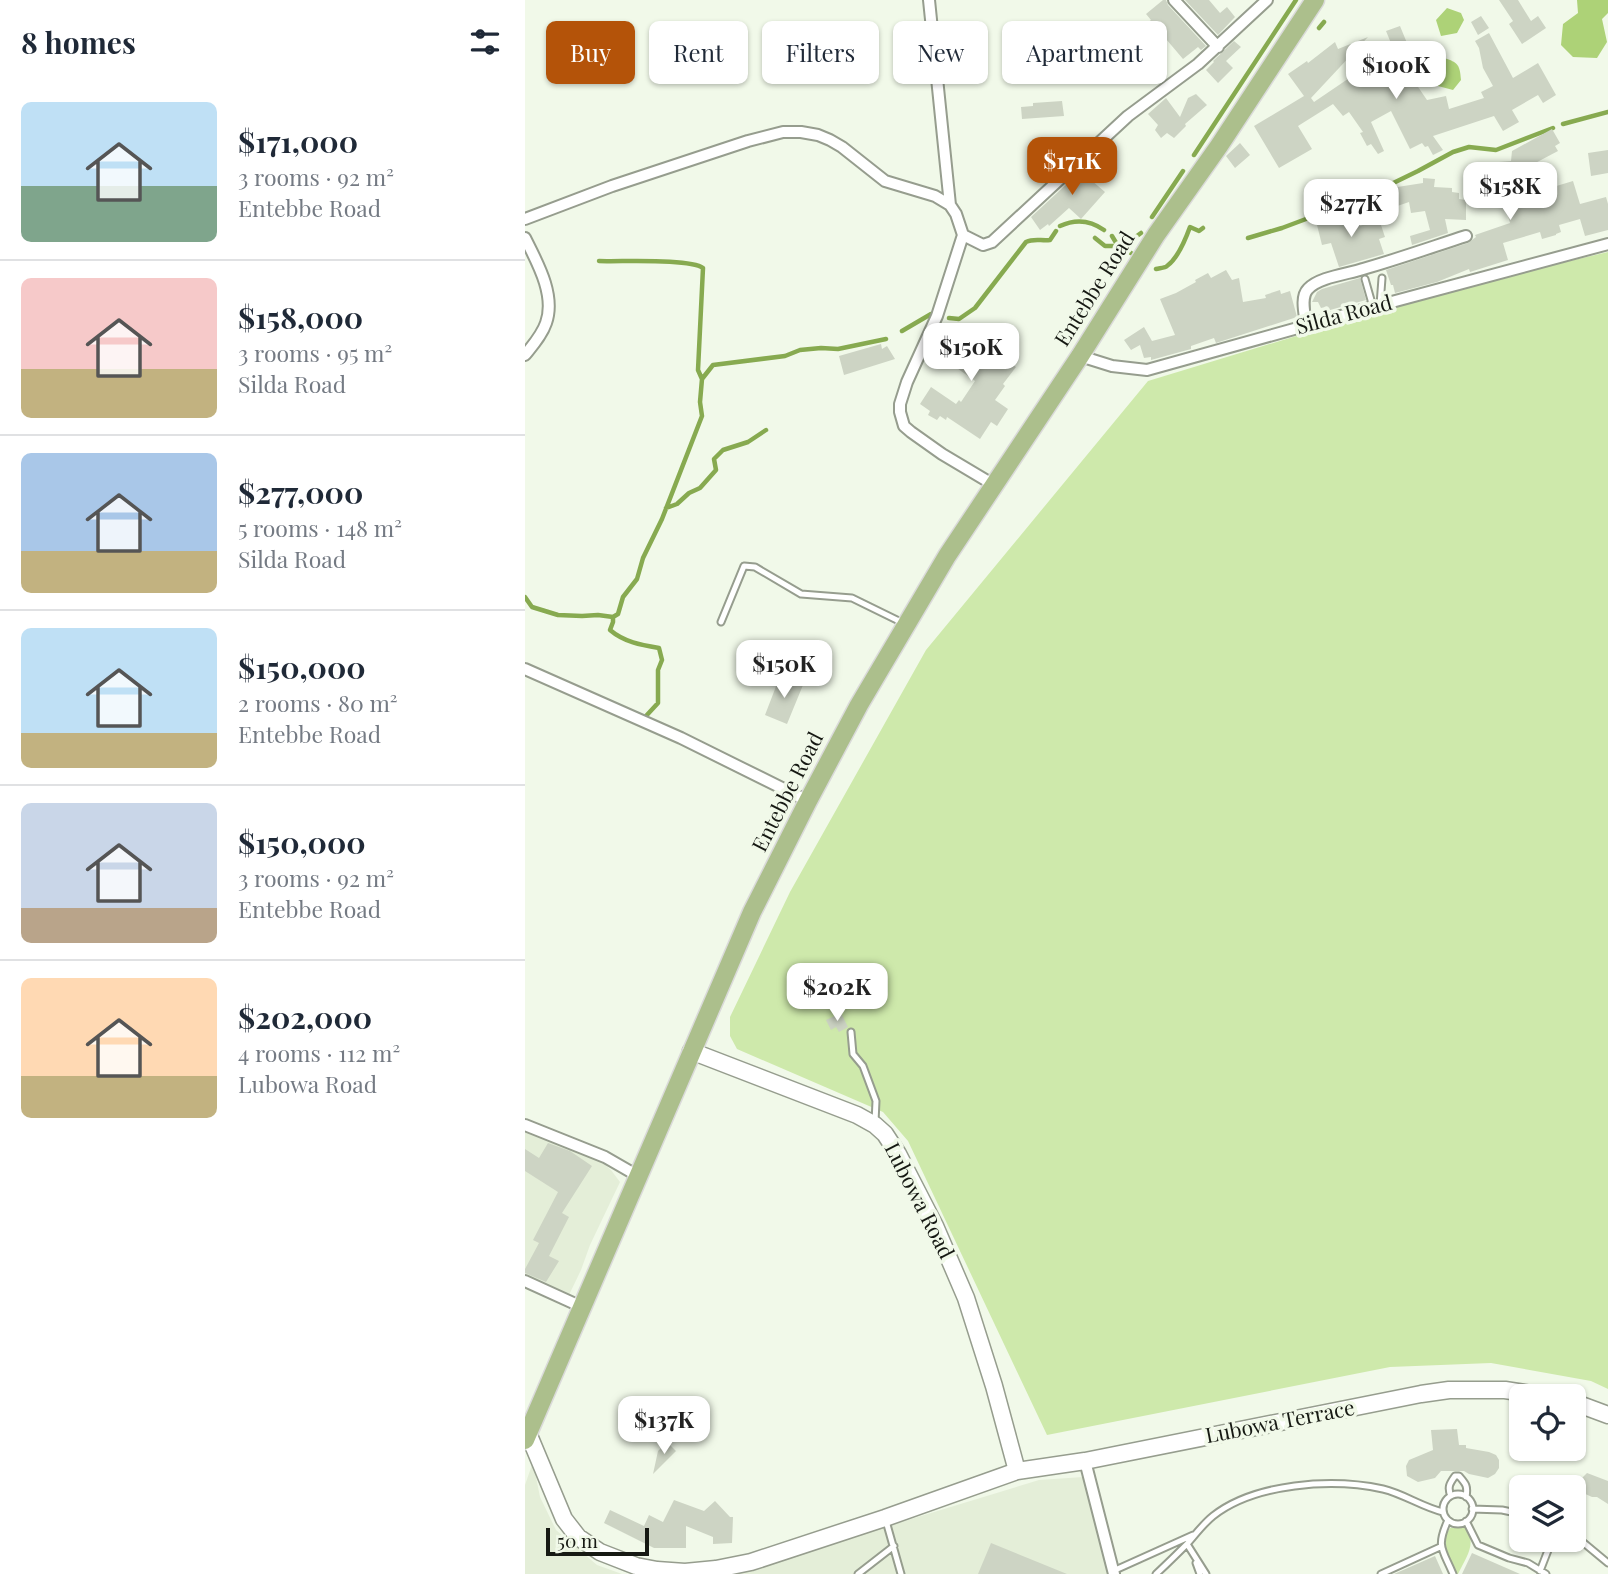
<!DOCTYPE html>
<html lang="en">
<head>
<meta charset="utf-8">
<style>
  body { margin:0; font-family:"Playfair Display",serif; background:#f6f6f7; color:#1f2937; height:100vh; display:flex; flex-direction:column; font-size:26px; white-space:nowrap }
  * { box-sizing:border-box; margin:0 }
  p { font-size:23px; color:#747a83 }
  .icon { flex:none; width:38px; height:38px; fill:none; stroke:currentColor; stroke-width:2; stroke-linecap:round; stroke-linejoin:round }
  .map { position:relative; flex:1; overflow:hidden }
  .side { display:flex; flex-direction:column; background:#fff; width:525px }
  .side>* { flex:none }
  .guide { position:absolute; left:21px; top:21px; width:665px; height:63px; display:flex; gap:14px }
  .controls { position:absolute; left:984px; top:1384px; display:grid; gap:14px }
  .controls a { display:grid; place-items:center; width:77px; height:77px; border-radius:10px; background:#fff; box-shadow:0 2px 5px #0004; font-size:35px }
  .scale { position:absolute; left:21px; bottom:18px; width:103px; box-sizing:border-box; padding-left:7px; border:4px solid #161913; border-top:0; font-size:19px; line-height:24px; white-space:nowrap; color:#161913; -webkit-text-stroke:5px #f1f9e9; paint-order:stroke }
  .price { position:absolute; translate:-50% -60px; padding:0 16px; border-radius:14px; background:#fff; color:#222; font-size:23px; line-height:46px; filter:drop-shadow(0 2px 4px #0008) }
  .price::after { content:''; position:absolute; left:50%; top:42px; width:21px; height:16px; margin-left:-10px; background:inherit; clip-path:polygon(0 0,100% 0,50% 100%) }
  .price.on { background:#b45309; color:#fff }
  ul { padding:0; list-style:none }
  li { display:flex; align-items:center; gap:21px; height:175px; padding:0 21px }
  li+li { border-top:2px solid #e0e1e3 }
  li span { display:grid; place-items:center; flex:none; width:196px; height:140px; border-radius:10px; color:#555 }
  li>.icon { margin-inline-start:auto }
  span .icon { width:84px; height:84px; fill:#fffc; stroke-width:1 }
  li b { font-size:30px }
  h2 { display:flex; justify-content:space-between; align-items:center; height:84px; padding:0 21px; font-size:30px }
  .tag { padding:0 24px; border-radius:10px; background:#fff; box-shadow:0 2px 5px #0004; font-size:24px; line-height:63px }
  .tag.on { background:#b45309; color:#fff }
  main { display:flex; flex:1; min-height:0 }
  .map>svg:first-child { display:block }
  .built { fill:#e4eed8 }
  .green { fill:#cee9ab }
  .forest { fill:#add277 }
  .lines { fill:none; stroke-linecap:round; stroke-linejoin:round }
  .stream { stroke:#87aa50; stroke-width:4.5 }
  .building { fill:#cdd4c4 }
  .lane-casing { stroke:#969d8e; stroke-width:9 }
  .street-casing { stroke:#969d8e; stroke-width:14 }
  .secondary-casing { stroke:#969d8e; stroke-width:19 }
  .primary-casing { stroke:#dadad9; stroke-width:21 }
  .lane { stroke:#fff; stroke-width:5 }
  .street { stroke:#fff; stroke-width:10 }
  .secondary { stroke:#fff; stroke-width:16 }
  .primary { stroke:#acbf8c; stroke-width:18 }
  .labels { text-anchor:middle; stroke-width:7; stroke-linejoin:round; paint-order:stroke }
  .street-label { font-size:21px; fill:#161913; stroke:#f1f9e9 }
</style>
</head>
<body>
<main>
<section class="side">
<h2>8 homes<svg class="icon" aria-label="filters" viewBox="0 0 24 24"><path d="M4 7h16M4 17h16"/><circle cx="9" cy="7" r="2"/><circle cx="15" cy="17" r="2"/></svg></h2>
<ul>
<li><span style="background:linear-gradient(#bfe0f5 60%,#7fa58c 0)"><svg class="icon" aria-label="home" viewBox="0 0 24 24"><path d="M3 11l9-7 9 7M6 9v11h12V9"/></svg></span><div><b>$171,000</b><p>3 rooms · 92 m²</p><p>Entebbe Road</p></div></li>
<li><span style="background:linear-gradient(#f6c9c9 65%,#c2b280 0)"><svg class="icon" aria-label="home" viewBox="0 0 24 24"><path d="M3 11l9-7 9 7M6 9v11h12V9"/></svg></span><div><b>$158,000</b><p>3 rooms · 95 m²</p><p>Silda Road</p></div></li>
<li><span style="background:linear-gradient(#a9c7e8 70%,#c2b280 0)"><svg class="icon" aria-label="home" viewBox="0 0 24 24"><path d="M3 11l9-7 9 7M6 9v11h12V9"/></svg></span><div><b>$277,000</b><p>5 rooms · 148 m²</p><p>Silda Road</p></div></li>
<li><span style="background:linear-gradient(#bfe0f5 75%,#c2b280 0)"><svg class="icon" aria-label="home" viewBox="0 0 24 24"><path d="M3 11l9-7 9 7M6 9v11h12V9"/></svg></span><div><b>$150,000</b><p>2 rooms · 80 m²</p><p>Entebbe Road</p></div></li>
<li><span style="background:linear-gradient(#c9d6e8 75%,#b9a48a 0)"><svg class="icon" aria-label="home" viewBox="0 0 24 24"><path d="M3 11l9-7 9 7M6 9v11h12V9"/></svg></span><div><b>$150,000</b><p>3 rooms · 92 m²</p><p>Entebbe Road</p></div></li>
<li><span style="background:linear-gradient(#ffd9b3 70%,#c2b280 0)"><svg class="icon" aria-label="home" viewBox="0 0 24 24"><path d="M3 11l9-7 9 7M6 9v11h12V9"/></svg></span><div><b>$202,000</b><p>4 rooms · 112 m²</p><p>Lubowa Road</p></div></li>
</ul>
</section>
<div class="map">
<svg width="1083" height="1574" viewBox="0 0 1083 1574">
  <rect width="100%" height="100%" fill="#f1f9e9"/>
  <path class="built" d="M0,1127L72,1158L86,1170L95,1182L65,1245L56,1270L43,1297L0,1278Z
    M8,1462L15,1497L31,1530L72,1565L97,1574H0V1485Z
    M558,1477L566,1495L584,1574H199L232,1566L514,1480Z"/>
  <path class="green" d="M1083,252V1389L1066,1381L966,1363L865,1367L522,1435L383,1141L358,1112L212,1049L205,1036V1017L265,892L401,650L623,381L873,305L998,272Z
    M941,1527C952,1545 941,1557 933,1574H931C925,1559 915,1543 925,1528Z"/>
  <path class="forest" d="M1052,0H1083V13L1077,19L1082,42L1072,58L1048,57L1036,45L1038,24L1053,13Z
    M922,8L936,13L939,20L932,33L916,36L911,20Z
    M916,57C932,62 935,63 936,80L928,90L913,86L910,69Z"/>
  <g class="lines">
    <path class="stream" d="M794,28L799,22
      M1038,124L1083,112
      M669,155L771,0
      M858,188L893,171L928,152L944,147L971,150L1028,128
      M627,217L658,171
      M535,226C550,219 565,220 579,230
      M587,236L593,246
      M570,238L580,246H593L606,253
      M723,238L757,228L805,210L818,212L825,208L829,198L836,194L848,192
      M600,249L605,241L616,233
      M631,269C635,268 640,268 642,266C652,259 661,238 665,227L674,231L678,228
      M424,318L434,319L450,308L501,242C509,238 516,241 525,240L531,231
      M377,331L406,314
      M177,379L188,365L260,356L275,350L296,348L313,349L361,339
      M141,508L152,504L164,493L175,488L191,470L189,459L198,450L223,442L241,430
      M0,597L7,607L33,615L57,616L73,615L88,617L93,614L98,597L112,579L118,558L137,519L177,416L175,402L177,379L173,370L178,268C165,258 94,262 74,261
      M88,617V622L85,630C99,642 116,645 134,648L137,660L133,670V703L121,716"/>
  </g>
  <path class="building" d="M638,0H641L643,5L681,46L676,50L673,47L658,59L641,39L617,59L602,41L611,34L610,32L626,20L621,14Z
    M660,0H684L695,13L702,7L710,17L693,35Z
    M974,0H993L1006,21L1013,16L1021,28L997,44L984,24L988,21Z
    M956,16L964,28L953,35L946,22Z
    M583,21L587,55L552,59L550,34L570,31L568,23Z
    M875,26L882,43L868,48L861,31Z
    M964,33L988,78L1013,63L1031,95L1018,103L1013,95L987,110L994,122L978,131L969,116L908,136L918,150L908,155L903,146L900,147L897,143L885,149L866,111L846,122L859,151L853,154L846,144L842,146L835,133L838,132L824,112L818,116L808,104L773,126L787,149L754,168L729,126L779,96L763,74L782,61L783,63L810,42L813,49L843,37L786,98L789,102L867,49L902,100L921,96L924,109L959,98L956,92L968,86L958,68L954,48L950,41Z
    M709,41L716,47L701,61L708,68L693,83L681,70L689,62L688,61Z
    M533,55L541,68L532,74L524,60Z
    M671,94L682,105L660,124L661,126L649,138L642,133L636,138L630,130L633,125L623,114L641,98L655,117L663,98Z
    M537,101L539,116L497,119L496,107L508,106V103Z
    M1027,129L1035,143L1030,146L1033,151L997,170L998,196L1048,181L1055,204L1081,197L1083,204V230L1060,236L1055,219L1034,225L1036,232L1031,234V235L1017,239L1015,232L978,243L983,260L945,272L944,269L912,282L870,293L868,285H866L861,270L943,243L951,237L950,235L985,223L979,202L984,200L982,175L975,176L974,162L986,161L987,151Z
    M715,143L725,155L710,168L701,156Z
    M1083,150V173L1066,176L1063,153Z
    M570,158L579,170L566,180L580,192L556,219L544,208L524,226L523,224L515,230L506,217Z
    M898,178L910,179L909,187L927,188V192L934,193V199L941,200V220L920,219L923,233L887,245L885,236L905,230L900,211L886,213L884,202L855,212L850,200L853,198L852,193L866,188L898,183Z
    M817,214L821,225L834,222L835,226L854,219L860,237L854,239L859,254L814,267L806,243L797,245L791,221Z
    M701,270L707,280L714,278L718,302L741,298L740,295L755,290L756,294L765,291L772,317L691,343L689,338L666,346V349L626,360V357L619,358L615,345L606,350L599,340L619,327L627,341L650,335L635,299L651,293L671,282L670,280L683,273L686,278Z
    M835,278L841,300L798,312L793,302H787L792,292L797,289Z
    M430,323L458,340L457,342L491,367L478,384L480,386L470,400L483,409L472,426L466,422L455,439L422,417L421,420L415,416L412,420L403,415L405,411L395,404L406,387L431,404L434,400L436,402L450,381L429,366L428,368L409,356Z
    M356,344L357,349L362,346L370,359L319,375L314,356Z
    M255,676L278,685L262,724L240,715Z
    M316,1013L323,1027L314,1032L311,1027L306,1030L301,1020Z
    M23,1143L45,1151L67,1166L37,1213L44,1217L24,1256L34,1261L21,1282L0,1273V1269L14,1243L8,1240L33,1192L0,1171V1149L14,1158Z
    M932,1429L934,1445H941V1448L964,1452L971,1455L974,1460V1468L970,1474L963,1478L944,1474L939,1471H916L910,1478L893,1482L882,1476L881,1466L884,1460L908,1450L906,1430Z
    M142,1442L151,1451L128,1474L133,1451Z
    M1062,1473L1083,1481V1504L1072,1497H1067L1056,1492L1054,1481Z
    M149,1500L179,1511L190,1501L205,1517H208L207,1543L188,1544V1537L161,1526V1548H129L79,1523L85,1510L119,1526L124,1515L138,1522Z
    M466,1543L542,1574H453Z
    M947,1553L995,1574H937Z
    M910,1556L918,1574H869Z"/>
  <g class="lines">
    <g class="lane-casing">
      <path id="lane" d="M840,279L848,307
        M855,305L857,278
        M196,622L219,566L230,567L276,594L327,598L378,623
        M326,1032L328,1054L338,1066L351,1101L350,1122
        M918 1509a15 15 0 1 1 30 0a15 15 0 1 1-30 0Z
        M926,1496C922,1487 925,1483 930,1476H934C941,1484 943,1486 941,1497
        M947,1509L977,1510L996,1514
        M923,1520C911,1547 917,1548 928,1574
        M361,1521L376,1574
        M941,1521L953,1545L984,1558L1003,1563L1021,1574
        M1048,1534L1083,1563
        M662,1544L681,1574
        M671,1563L675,1574
        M588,1571L668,1535
        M1015,1571L1027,1540
        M333,1574L369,1546
        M631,1574C642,1564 652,1554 662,1544C670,1535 678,1524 688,1516C730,1483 807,1478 858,1489C879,1494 897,1507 918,1512
        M856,1574L915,1547"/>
    </g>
    <g class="street-casing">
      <path id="street" d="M404,0L425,205
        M649,0L693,47
        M0,219L87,186L223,141L258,132H276L293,135L305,140L317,147L360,181L410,196L425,205L431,214L438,235L412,316L382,382L375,404V412L379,426L386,432L417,454L469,485
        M438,235L458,245L467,242L603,116L673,64L742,0
        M0,238C12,262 31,295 21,323C17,335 8,345 0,355
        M781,325C780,315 775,297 783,289C794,277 823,274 838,269C873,259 907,247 941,236
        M555,356L587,366L622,370L848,307L1083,244
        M0,669L156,738L283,801
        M0,1125L80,1157L113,1176
        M0,1281L57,1307
        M560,1461L589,1574"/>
    </g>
    <g class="secondary-casing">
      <path id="secondary" d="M166,1051L332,1115L350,1125L360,1134L373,1154L410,1226L441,1298L469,1386L492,1471
        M1048,1402L1083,1415
        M3,1433L39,1519L53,1537L75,1552L111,1566L132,1570L160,1572L191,1569L226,1562L360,1518L492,1471L560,1461L896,1394L924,1390H980L1019,1396"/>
    </g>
    <g class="primary-casing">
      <path id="primary" d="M0,1440L227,912L283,801L334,705L422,556L555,356L631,235L694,146L790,0"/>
    </g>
    <use href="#lane" class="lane"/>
    <use href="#street" class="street"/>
    <use href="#secondary" class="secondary"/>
    <use href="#primary" class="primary"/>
  </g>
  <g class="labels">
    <g class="street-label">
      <text transform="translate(570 289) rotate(-58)" y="7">Entebbe Road</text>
      <text transform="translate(819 315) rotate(-15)" y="7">Silda Road</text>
      <text transform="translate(263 792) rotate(-63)" y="7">Entebbe Road</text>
      <text transform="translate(394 1201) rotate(63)" y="7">Lubowa Road</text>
      <text transform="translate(755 1422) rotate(-11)" y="7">Lubowa Terrace</text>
    </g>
  </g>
</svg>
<div class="controls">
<a><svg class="icon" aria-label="locate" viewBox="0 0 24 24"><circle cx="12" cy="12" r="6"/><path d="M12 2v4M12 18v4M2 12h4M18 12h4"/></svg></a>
<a><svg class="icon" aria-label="layers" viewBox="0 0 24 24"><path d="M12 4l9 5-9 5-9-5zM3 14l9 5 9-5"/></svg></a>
</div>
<div class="scale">50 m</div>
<b class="price" style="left:871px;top:101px">$100K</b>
<b class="price on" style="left:547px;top:197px">$171K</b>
<b class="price" style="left:985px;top:222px">$158K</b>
<b class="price" style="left:826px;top:239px">$277K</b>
<b class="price" style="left:446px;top:383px">$150K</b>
<b class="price" style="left:259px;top:700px">$150K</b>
<b class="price" style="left:312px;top:1023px">$202K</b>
<b class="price" style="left:139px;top:1456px">$137K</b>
<div class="guide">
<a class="tag on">Buy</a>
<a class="tag">Rent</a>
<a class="tag">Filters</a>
<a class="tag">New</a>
<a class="tag">Apartment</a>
</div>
</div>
</main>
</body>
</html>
